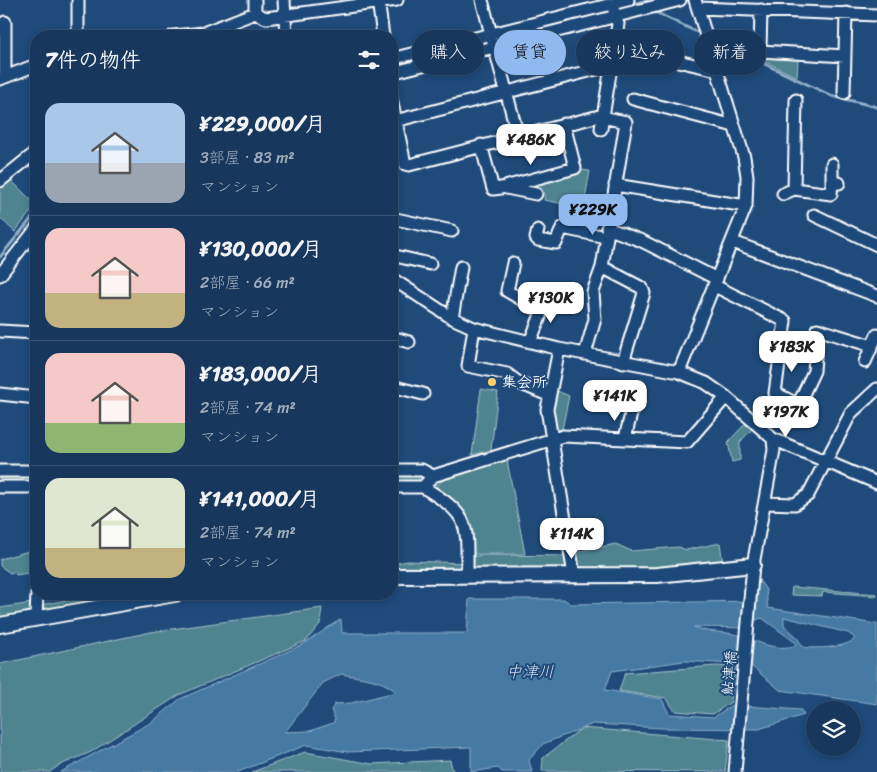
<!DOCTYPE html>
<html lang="ja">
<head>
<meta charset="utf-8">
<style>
  body { margin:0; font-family:Sriracha,"Klee One",sans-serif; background:#203f62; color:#f1f3f6; height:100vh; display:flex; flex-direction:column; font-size:19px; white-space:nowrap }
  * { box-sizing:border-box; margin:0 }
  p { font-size:16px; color:#9eacbb }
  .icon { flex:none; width:28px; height:28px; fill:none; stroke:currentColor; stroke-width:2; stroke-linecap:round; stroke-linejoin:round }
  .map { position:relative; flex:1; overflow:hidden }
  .drawer { position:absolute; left:30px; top:30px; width:368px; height:570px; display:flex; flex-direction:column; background:#17385c; border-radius:20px; box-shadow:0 2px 8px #0003,0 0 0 1px #365272 }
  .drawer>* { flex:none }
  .guide { position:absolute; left:412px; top:30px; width:389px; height:45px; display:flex; gap:10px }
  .fabs { position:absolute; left:806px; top:701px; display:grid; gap:10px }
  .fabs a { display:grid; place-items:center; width:55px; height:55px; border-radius:50%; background:#17385c; box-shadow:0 2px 8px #0003,0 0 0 1px #365272; font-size:25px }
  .price { position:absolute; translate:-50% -42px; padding:0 11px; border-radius:10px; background:#fff; color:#222; font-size:16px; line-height:32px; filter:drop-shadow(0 1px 2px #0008) }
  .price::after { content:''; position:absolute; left:50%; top:30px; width:15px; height:11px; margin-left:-8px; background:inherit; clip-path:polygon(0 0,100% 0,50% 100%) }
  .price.active { background:#90b9f0; color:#111 }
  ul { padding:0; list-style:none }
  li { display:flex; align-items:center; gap:15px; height:125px; padding:0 15px }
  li+li { border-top:1px solid #365272 }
  li span { display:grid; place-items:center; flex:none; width:140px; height:100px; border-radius:15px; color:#555 }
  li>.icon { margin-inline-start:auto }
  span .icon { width:60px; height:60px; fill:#fffc; stroke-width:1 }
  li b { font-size:21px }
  h2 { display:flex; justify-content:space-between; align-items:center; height:60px; padding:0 15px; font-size:21px }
  .tag { padding:0 18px; border-radius:22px; background:#17385c; box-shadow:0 2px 8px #0003,0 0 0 1px #365272; font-size:18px; line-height:45px }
  .tag.active { background:#90b9f0; color:#111 }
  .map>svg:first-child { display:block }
  .green { fill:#4f8390; stroke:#a7c1c8 }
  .water { fill:#467aa3; stroke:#90afc8; fill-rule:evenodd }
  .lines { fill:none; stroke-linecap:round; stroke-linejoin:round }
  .stream { stroke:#90afc8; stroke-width:3 }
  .minor-casing { stroke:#fff; stroke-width:15 }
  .tertiary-casing { stroke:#fff; stroke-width:18 }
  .minor { stroke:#1f4a7a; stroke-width:11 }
  .tertiary { stroke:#1f4a7a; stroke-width:14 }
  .poi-dot { fill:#ffd166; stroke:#1f4a7a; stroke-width:2 }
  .labels { text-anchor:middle; stroke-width:4; stroke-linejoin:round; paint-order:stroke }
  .poi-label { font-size:15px; font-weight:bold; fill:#fff; stroke:#1f4a7a; text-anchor:start }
  .street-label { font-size:15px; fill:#fff; stroke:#1f4a7a }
  .water-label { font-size:16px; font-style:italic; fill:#d1dee8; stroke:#1f4a7a }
</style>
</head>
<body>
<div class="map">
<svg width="877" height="772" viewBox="0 0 877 772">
  <rect width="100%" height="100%" fill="#1f4a7a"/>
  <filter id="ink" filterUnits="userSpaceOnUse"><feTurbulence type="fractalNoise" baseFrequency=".02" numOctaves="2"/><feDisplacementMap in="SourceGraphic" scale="10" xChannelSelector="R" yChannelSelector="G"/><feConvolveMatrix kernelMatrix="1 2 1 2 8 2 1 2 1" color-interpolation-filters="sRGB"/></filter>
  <g filter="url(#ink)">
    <path class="green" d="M766,58L798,60L797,77L764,61Z
      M580,170L590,171L583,210L564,207V204L544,200L545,193L527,189V184Z
      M10,179L36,205L15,232L0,218V187Z
      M481,389L498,392L491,450L472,455Z
      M555,390L569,396L562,430L555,432L551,410Z
      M745,424L752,429L740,442V460L732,462L728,442Z
      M507,460L525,554H471C476,521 455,509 434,488L443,480Z
      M0,473H36V484L0,485Z
      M391,474L421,475L416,484L391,483Z
      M720,543L723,563L681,569L579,570L574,552L616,544L631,551L679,547L686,550Z
      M36,549V569L33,572L16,575L15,572L10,573L0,566V559Z
      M483,555L568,556V562L563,570L470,572L469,557Z
      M408,561L466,563V571L391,572V564Z
      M792,587L877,594V596L823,592L822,596L791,595Z
      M41,594H78L41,601Z
      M84,594H148L43,611L40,605L83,597Z
      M32,603L30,614L0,621V608Z
      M322,608L320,624L306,641L179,695L91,752L58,766L50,772H0V664L151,632Z
      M716,666L735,667L731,702L713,714L675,711L666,698L619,691L625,673Z
      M582,728L729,740L725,772L542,771L543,758Z
      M305,752L372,764L450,760L453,772H252Z"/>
    <path class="water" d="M757,577L766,590L768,608L877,624V704L780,690L750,665L684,661L612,671L605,690L662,699L669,714L714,717L732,705L801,710L804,715L759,729L661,728L593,724L543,744L529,760L532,772H502L498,768L471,772V747L348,752L306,745L238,772H61L152,722L180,699L302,645L341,619L342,633H467L469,599H564L571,604L754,601ZM784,617L848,633L855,638C849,648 814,649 803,647L796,636L784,625ZM762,618L796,643L794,646C768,652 754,637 733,634C719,631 707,633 694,627L750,628L756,620ZM341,674C360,678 381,678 396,692L351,703L335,704L331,710L335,719L333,723L310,731L285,732L323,683Z"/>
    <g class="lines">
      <path class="stream" d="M629,5L647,0
        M655,12L701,34
        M552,27L611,10
        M714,40L832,96L877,107
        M0,257L36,213"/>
      <g class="minor-casing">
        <path id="minor" d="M78,0V36
          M284,0L286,36
          M378,0L383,36
          M482,0L518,136
          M698,8L877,15
          M761,10L760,51L845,56
          M255,13V0
          M173,36L203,33L255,13L266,18L397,0
          M391,59L628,0
          M669,59L717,70
          M391,73L680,0
          M5,77V22
          M0,79L36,65
          M844,93L846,13
          M391,98L405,164L409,165L603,115
          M633,99L734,126
          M395,121L612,65
          M601,129L618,24L614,11
          M481,145L493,189L501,188L575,168L564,124
          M0,181L36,152
          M832,184V164
          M615,185L746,206
          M506,188L536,194
          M794,189L831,194L832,184L839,183
          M783,194L794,189L796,100
          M814,215L877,245
          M391,218L452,231
          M607,228L642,241L717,279
          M538,230L536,238L538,240L556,243L562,228L606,237
          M733,242L877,296
          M391,255L430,264
          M513,263L507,291L540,310
          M602,267L642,288L644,293L623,362
          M0,275L36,229
          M391,278L452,318L474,328L559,349L679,372L706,383L726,397L773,439L774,450L753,565L735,772
          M715,286L785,321L775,393L798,405L814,371L817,329L872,346L877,335
          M452,318L461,267
          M474,328L468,366L507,374L519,383L548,395
          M0,331L36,333
          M391,337L409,342
          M530,342L540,317L543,297
          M559,349L547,409L574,575
          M585,354L595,319L593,292L602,267L626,122L602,117
          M865,362L872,346
          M679,372L746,206L747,176L744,157L695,0
          M391,386L423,394
          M0,394L36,398
          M625,438L632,410
          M773,439L877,483
          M391,470H422L433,476
          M0,471H36
          M0,487H36
          M391,487H423L433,476L563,436L687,442L726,397
          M423,487C471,516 467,523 467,576
          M765,503L795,504L808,495L851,413L877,389
          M36,617L37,594"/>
      </g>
      <g class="tertiary-casing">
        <path id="tertiary" d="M391,576L657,575L753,565
          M0,625L175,594"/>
      </g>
      <use href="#minor" class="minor"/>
      <use href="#tertiary" class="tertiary"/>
    </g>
  </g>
  <circle class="poi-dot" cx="492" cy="382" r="5"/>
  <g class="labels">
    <g class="poi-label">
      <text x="502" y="387">集会所</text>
    </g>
    <g class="street-label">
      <text transform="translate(729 673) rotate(-85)" y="5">鮎津橋</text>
    </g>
    <g class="water-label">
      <text x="530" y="677">中津川</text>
    </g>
  </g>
</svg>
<div class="fabs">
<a><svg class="icon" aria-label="layers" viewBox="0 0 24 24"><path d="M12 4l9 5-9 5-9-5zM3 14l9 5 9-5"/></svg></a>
</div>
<b class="price" style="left:531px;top:166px">¥486K</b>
<b class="price active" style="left:593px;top:236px">¥229K</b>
<b class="price" style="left:551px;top:324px">¥130K</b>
<b class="price" style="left:792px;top:373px">¥183K</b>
<b class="price" style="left:615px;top:422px">¥141K</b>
<b class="price" style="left:786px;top:438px">¥197K</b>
<b class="price" style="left:572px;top:560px">¥114K</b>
<div class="guide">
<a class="tag">購入</a>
<a class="tag active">賃貸</a>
<a class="tag">絞り込み</a>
<a class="tag">新着</a>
</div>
<section class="drawer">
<h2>7件の物件<svg class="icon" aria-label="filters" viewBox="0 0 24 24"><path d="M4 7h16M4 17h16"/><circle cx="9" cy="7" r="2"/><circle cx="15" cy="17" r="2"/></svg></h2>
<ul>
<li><span style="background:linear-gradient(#a9c7e8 60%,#9aa5b1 0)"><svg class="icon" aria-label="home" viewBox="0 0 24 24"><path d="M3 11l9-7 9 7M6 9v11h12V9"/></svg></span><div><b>¥229,000/月</b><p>3部屋 · 83 m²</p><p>マンション</p></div></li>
<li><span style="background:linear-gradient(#f6c9c9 65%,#c2b280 0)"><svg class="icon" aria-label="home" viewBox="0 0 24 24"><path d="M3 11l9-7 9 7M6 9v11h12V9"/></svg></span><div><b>¥130,000/月</b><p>2部屋 · 66 m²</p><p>マンション</p></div></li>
<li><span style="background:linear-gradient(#f6c9c9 70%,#8fb573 0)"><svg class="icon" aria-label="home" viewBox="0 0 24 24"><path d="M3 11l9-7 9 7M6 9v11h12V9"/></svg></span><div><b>¥183,000/月</b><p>2部屋 · 74 m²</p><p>マンション</p></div></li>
<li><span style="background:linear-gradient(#dfe7d0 70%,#c2b280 0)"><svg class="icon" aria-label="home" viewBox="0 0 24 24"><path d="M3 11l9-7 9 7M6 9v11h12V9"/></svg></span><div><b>¥141,000/月</b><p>2部屋 · 74 m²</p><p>マンション</p></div></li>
</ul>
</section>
</div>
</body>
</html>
